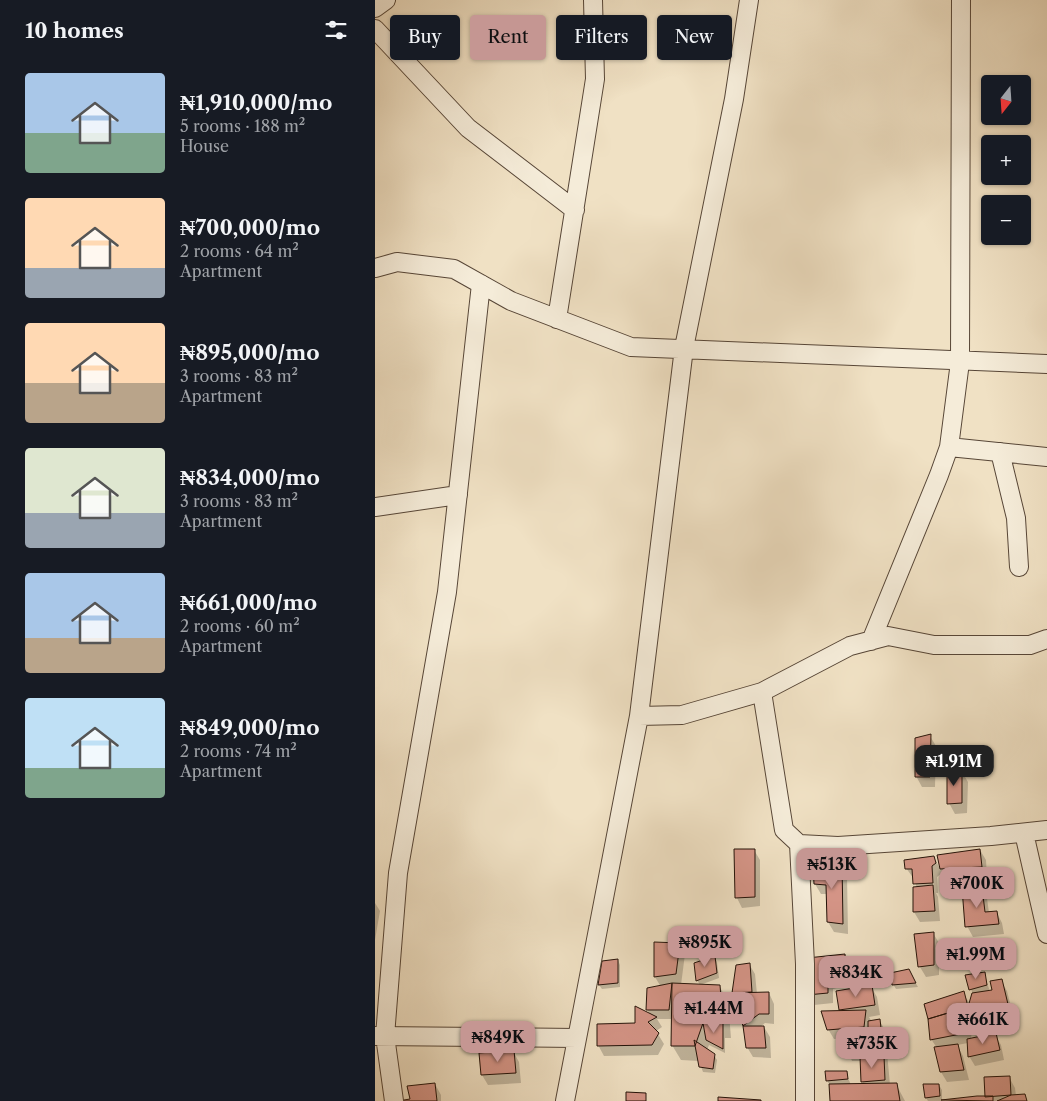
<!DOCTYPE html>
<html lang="en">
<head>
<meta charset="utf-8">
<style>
  body { margin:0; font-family:"Libre Caslon Text",serif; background:#20242c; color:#f1f3f6; height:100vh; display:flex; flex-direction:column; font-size:19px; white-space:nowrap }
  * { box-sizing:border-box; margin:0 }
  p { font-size:16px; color:#9ea1a6 }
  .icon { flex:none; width:28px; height:28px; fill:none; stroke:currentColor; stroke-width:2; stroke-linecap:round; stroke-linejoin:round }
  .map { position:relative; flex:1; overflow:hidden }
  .drawer { display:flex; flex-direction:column; background:#171b24; width:375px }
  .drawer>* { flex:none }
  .guide { position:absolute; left:15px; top:15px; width:475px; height:45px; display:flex; gap:10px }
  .needle { width:32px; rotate:197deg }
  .fabs { position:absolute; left:606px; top:75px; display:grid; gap:10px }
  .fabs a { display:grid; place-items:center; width:50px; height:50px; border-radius:5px; background:#171b24; box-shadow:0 1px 4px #0004; font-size:25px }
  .price { position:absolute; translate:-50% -42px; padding:0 11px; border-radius:10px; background:#c59692; color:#111; font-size:16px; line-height:32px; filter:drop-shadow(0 1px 2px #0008) }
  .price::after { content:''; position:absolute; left:50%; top:30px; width:15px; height:11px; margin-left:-8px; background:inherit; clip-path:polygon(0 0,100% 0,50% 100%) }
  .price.selected { background:#222; color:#fff }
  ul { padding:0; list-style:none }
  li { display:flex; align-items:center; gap:15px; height:125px; padding:0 25px }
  li span { display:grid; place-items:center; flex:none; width:140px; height:100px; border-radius:5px; color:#555 }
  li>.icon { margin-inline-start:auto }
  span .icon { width:60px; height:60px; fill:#fffc; stroke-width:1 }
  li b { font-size:21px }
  h2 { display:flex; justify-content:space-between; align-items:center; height:60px; padding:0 25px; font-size:21px }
  .pill { padding:0 18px; border-radius:5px; background:#171b24; box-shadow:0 1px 4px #0004; font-size:18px; line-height:45px }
  .pill.selected { background:#c59692; color:#111 }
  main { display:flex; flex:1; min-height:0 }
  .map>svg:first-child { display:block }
  .shadow { fill:#0003; fill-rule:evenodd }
  .building { fill:#d49486; stroke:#241208 }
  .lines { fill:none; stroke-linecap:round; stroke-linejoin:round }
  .street-casing { stroke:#574637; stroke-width:20 }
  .street { stroke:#f5ecd9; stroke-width:18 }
</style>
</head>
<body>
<main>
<section class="drawer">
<h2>10 homes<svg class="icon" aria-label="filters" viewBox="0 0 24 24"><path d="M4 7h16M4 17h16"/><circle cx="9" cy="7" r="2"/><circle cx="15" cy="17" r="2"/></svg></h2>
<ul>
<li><span style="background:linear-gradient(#a9c7e8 60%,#7fa58c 0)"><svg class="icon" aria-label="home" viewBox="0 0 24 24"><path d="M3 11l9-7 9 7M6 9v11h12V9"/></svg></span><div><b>₦1,910,000/mo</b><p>5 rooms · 188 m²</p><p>House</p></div></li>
<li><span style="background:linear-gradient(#ffd9b3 70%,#9aa5b1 0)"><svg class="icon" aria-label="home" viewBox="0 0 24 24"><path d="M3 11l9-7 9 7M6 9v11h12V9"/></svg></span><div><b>₦700,000/mo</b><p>2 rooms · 64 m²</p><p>Apartment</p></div></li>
<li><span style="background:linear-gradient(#ffd9b3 60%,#b9a48a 0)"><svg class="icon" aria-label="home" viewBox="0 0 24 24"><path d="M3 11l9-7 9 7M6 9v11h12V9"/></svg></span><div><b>₦895,000/mo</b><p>3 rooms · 83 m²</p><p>Apartment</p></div></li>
<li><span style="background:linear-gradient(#dfe7d0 65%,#9aa5b1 0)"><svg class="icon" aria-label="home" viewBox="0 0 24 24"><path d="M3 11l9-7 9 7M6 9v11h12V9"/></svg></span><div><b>₦834,000/mo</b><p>3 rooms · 83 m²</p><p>Apartment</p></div></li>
<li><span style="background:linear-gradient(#a9c7e8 65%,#b9a48a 0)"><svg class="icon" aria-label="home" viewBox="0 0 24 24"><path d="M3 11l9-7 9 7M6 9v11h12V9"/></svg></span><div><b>₦661,000/mo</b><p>2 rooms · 60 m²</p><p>Apartment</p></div></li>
<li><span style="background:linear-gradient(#bfe0f5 70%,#7fa58c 0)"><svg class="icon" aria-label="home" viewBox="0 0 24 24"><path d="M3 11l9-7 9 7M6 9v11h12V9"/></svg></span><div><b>₦849,000/mo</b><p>2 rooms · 74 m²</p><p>Apartment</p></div></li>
</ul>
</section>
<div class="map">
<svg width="672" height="1101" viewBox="0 0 672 1101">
  <rect width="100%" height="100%" fill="#f0e1c4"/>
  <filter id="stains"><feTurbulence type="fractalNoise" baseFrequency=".004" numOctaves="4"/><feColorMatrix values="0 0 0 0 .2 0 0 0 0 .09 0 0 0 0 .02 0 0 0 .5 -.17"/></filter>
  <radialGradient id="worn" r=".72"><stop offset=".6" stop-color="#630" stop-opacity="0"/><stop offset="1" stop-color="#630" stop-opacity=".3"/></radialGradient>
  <path class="shadow" d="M555,736L561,746L560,787H547L541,776Z
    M587,772L593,782L592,813L580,814L574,803Z
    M379,850L385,860V906L367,908L362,898Z
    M605,850L611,860L612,877L572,879L568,872L562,877L563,893H561L563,897L565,921L545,922L539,912L542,888L539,879L531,868L559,857L565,869Z
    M466,865L472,875L473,934L459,932L453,922L452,894H446L440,884Z
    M606,888L612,898L614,913H622L627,923L629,934L598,937L592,926Z
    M0,903L5,911L0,940Z
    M558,933L564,943V975L551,977L545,967L540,936Z
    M304,944L310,954L306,985L344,986L353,1001L356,1038H350V1053L334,1045L332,1050L339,1055L342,1060L340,1073L328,1072L324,1061L306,1060L297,1045V1019H282L287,1027L281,1031L289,1044L283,1055L229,1056L223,1045L261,1025L275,1015L272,1009L286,987L280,977Z
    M469,955L475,966L476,984L458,989V1003L439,1005L433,995Z
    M339,957L342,962L344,978L325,985L322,980Z
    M243,960L245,965V987L227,989L224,985Z
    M374,964L380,974L382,994L394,993L399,1004V1024L390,1023L385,1027H389L395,1037L396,1058L378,1057L372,1047L370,1025L359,993Z
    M533,970L543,987L521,989L518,984Z
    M511,972L514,977L513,984L495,985L502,997L505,1015L494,1017L497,1022L504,1020L510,1030L515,1085L521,1084L530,1101H456L455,1086L452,1080L471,1073L476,1085H489L487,1081L486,1061H477L475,1056L474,1038L459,1039L453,1029L466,1012L465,1010L494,987L490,980ZM495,1037V1049L490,1041L480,1039Z
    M609,973L615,992L619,991L626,981L632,991L641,1027L619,1033L626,1045L629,1060L600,1066L594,1056L593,1043L582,1045L588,1056L594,1080L572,1082L566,1072L562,1048L556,1039L588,993L595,1004L598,995L592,976ZM598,1017L608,1037L596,1040Z
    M138,1051L144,1062L146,1083L113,1085L107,1075Z
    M634,1077L640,1088L641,1096H649L652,1101H573L611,1097Z
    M60,1084L66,1095V1101H33Z
    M564,1085L567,1090V1101H553L551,1098Z"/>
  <path class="building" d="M556,734L555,777H540V738Z
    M572,770H587V803L572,804Z
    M359,849H380V897L360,898Z
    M605,849L607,867L565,869L562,855Z
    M559,856L561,863L557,866L558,883L538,884L537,869H530L529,860Z
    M467,863L468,924L452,922L451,885L439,884L438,866Z
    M558,885L560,911L538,912V887Z
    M607,887L610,912L622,911L624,924L590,927L587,888Z
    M559,932V965L543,967L539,934Z
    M279,942L305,943L301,974L279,977Z
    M470,954L471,974L453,979V993L432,995V958Z
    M340,956L342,973L321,981L319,963Z
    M243,959V983L223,985L227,961Z
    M375,963L377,992L357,993L361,965Z
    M534,969L541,983L517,985L515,973Z
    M487,971H512L511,980L489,981Z
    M610,972L612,985L594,990L590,975Z
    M627,979L636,1017L600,1026L593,1007L597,993L617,990L615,981Z
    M297,983L294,1010H271L272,988Z
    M297,983L345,985L348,1023H328L320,1046H296Z
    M497,985L500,1005L464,1010L461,991Z
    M589,991L593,1007L553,1019L549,1004Z
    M394,992V1014H384L368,1026L357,993Z
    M260,1006L282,1017L273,1022L284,1033L277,1045L222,1046V1024L260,1023Z
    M593,1007L591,1033L555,1040L553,1019Z
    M491,1010L489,1027L452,1030L446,1011Z
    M505,1019L509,1056L493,1057V1021Z
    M328,1023H348V1049L331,1040Z
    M368,1026H389L391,1048H371Z
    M621,1033L625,1050L593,1057L592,1039Z
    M473,1037L491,1040L493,1057H473Z
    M319,1040L340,1054L338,1069L324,1067Z
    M583,1044L589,1070L565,1072L559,1047Z
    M139,1050L141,1073L106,1075L104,1053Z
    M509,1056L510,1080L486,1082L485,1057Z
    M450,1071H472L473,1079L451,1081Z
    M635,1076L636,1095L610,1097L609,1077Z
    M60,1083L62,1101H23L35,1099L32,1086Z
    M522,1083L525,1101H455L454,1084Z
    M548,1084H564L565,1096L550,1098Z
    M251,1092L271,1093V1101H251Z
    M650,1094L652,1101H622L636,1095Z
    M602,1096H618V1101L566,1100Z
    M343,1097L386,1100V1101H343Z"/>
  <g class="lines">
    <g class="street-casing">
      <path id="street" d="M0,8L11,0
        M0,29L93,128L200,210
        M0,268L22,262L79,269L136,301L256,347L672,364
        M182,319L220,79L218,0
        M574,447L672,457
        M625,452L641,518L644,567
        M0,507L83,495
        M496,641L564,475L574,447L585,362L586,0
        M387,692L409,830L424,844L463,846L616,836L672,830
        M264,716L307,715L387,692L475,646L513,636L559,645H655L672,639
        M649,833L672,934
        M424,844L430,964V1101
        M0,1036L202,1038
        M19,1101L10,1036L23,873L72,592L106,284
        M190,1101L264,716L309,348L359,99L374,0"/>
    </g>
    <use href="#street" class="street"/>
  </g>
  <rect width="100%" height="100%" filter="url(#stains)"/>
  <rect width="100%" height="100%" fill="url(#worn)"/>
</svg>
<div class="fabs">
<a><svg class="needle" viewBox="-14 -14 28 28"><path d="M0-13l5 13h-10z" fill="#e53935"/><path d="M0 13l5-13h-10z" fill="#9ea1a6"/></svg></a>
<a>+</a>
<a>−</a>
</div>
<b class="price selected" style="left:579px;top:787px">₦1.91M</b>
<b class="price" style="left:457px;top:890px">₦513K</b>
<b class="price" style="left:602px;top:909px">₦700K</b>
<b class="price" style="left:330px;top:968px">₦895K</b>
<b class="price" style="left:601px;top:980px">₦1.99M</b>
<b class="price" style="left:481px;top:998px">₦834K</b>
<b class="price" style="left:339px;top:1034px">₦1.44M</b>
<b class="price" style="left:608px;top:1045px">₦661K</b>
<b class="price" style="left:123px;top:1063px">₦849K</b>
<b class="price" style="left:497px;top:1069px">₦735K</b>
<div class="guide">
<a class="pill">Buy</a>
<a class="pill selected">Rent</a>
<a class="pill">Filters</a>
<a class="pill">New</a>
</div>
</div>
</main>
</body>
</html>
